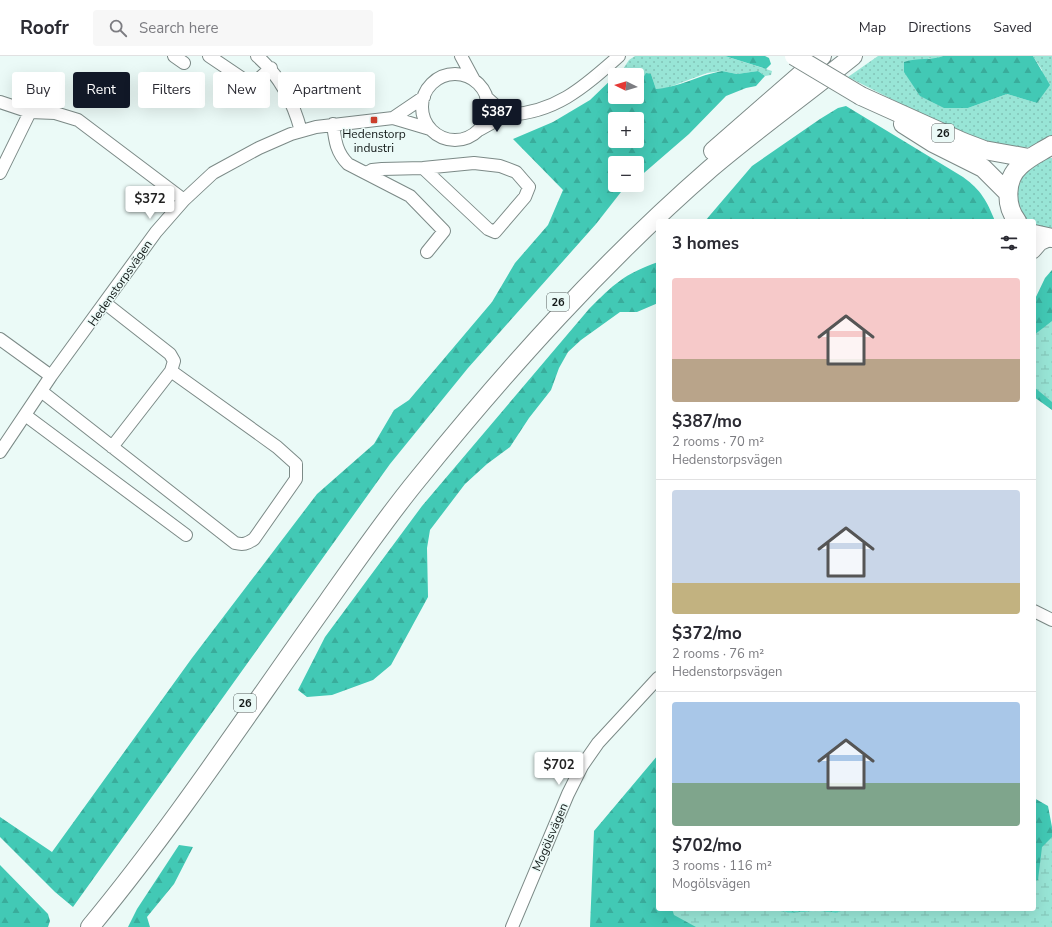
<!DOCTYPE html>
<html lang="en">
<head>
<meta charset="utf-8">
<style>
  body { margin:0; font-family:"Nunito Sans",sans-serif; background:#f7f7f7; color:#2b2b33; height:100vh; display:flex; flex-direction:column; font-size:15px; white-space:nowrap }
  * { box-sizing:border-box; margin:0 }
  p { font-size:13px; color:#7c7c81 }
  .icon { flex:none; width:22px; height:22px; fill:none; stroke:currentColor; stroke-width:2; stroke-linecap:round; stroke-linejoin:round }
  .map { position:relative; flex:1; overflow:hidden }
  .drawer { position:absolute; left:656px; top:163px; width:380px; height:692px; display:flex; flex-direction:column; background:#fff; border-radius:4px; box-shadow:0 4px 16px #0002 }
  .drawer>* { flex:none }
  .guide { position:absolute; left:12px; top:16px; width:380px; height:36px; display:flex; gap:8px }
  .needle { width:26px; rotate:275deg }
  .fabs { position:absolute; left:608px; top:12px; display:grid; gap:8px }
  .fabs a { display:grid; place-items:center; width:36px; height:36px; border-radius:4px; background:#fff; box-shadow:0 4px 16px #0002; font-size:20px }
  .price { position:absolute; translate:-50% -34px; padding:0 9px; border-radius:4px; background:#fff; color:#222; font-size:13px; line-height:26px; filter:drop-shadow(0 1px 2px #0008) }
  .price::after { content:''; position:absolute; left:50%; top:24px; width:12px; height:9px; margin-left:-6px; background:inherit; clip-path:polygon(0 0,100% 0,50% 100%) }
  .price.active { background:#111827; color:#fff }
  ul { padding:0; list-style:none }
  li { display:grid; align-content:center; gap:8px; height:212px; padding:0 16px }
  li+li { border-top:1px solid #e1e1e2 }
  li span { display:grid; place-items:center; height:124px; border-radius:4px; color:#555 }
  li>.icon { margin-inline-start:auto }
  span .icon { width:72px; height:72px; fill:#fffc; stroke-width:1 }
  li b { font-size:17px }
  h2 { display:flex; justify-content:space-between; align-items:center; height:48px; padding:0 16px; font-size:17px }
  .pill { padding:0 14px; border-radius:4px; background:#fff; box-shadow:0 4px 16px #0002; font-size:14px; line-height:36px }
  .pill.active { background:#111827; color:#fff }
  header { display:flex; align-items:center; gap:24px; box-sizing:border-box; height:56px; padding:0 20px; background:#fff; border-bottom:1px solid #e1e1e2 }
  header strong { font-size:19px }
  nav { display:flex; gap:22px; margin-inline-start:auto; font-size:14px }
  .search { width:280px; height:36px; background:#f7f7f7; display:flex; align-items:center; gap:10px; box-sizing:border-box; padding:0 14px; border-radius:4px; color:#7c7c81; font-size:15px }
  .map>svg:first-child { display:block }
  .grass { fill:url(#grass-dots) }
  .forest { fill:url(#forest-firs); fill-rule:evenodd }
  .wetland { fill:url(#wetland-marsh) }
  .water { fill:url(#water-waves) }
  .lines { fill:none; stroke-linecap:round; stroke-linejoin:round }
  .minor-casing { stroke:#7c8a87; stroke-width:14 }
  .highway-casing { stroke:#7c8a87; stroke-width:20 }
  .minor { stroke:#fff; stroke-width:12 }
  .highway { stroke:#fff; stroke-width:18 }
  .highway-bridge-casing { stroke:#7c8a87; stroke-width:20; stroke-linecap:butt }
  .highway-bridge { stroke:#fff; stroke-width:18 }
  .poi-dot { fill:#cc3f2c; stroke:#ebfaf7; stroke-width:1.5 }
  .labels { text-anchor:middle; stroke-width:3; stroke-linejoin:round; paint-order:stroke }
  .shield { fill:#ebfaf7; stroke:#545c5b; stroke-width:1 }
  .shield-label { font-size:11px; font-weight:bold; fill:#131918 }
  .poi-label { font-size:12px; fill:#131918; stroke:#ebfaf7 }
  .street-label { font-size:12px; fill:#131918; stroke:#ebfaf7 }
</style>
</head>
<body>
<header>
<strong>Roofr</strong>
<div class="search"><svg class="icon" aria-label="search" viewBox="0 0 24 24"><circle cx="10" cy="10" r="6"/><path d="M15 15l6 6"/></svg>Search here</div>
<nav><a>Map</a><a>Directions</a><a>Saved</a></nav>
</header>
<div class="map">
<svg width="1052" height="871" viewBox="0 0 1052 871">
  <defs>
    <pattern id="grass-dots" width="8" height="8" patternUnits="userSpaceOnUse"><rect width="8" height="8" fill="#98e5d6"/><path d="M2 2h.1M6 6h.1" fill="none" stroke="#82c4b7" stroke-width="1.8" stroke-linecap="round"/></pattern>
    <pattern id="forest-firs" width="22" height="20" patternUnits="userSpaceOnUse"><rect width="22" height="20" fill="#42c9b5"/><path d="M5 1l3.5 6h-7zM16 11l3.5 6h-7z" fill="#39ac9b"/></pattern>
    <pattern id="wetland-marsh" width="20" height="14" patternUnits="userSpaceOnUse"><rect width="20" height="14" fill="#98e5d6"/><path d="M1 5h8M5 5V1M11 12h8M15 12V8" fill="none" stroke="#82c4b7"/></pattern>
    <pattern id="water-waves" width="16" height="10" patternUnits="userSpaceOnUse"><rect width="16" height="10" fill="#5fe1cc"/><path d="M0 5q4-4 8 0t8 0" fill="none" stroke="#52c0ae"/></pattern>
  </defs>
  <rect width="100%" height="100%" fill="#ebfaf7"/>
  <path class="grass" d="M635,0H725L772,15L771,19L765,20L758,15L737,18L722,15L707,17L667,32L656,33L651,18H646L637,32V19H628L621,16L629,4Z
    M878,0H943L935,3L928,2L968,52L1007,38L1037,47L1042,14L1033,0H1052V80L1042,88L1012,95L966,81L848,21Z
    M1046,102H1052V173L1034,169V165H1028L1022,159L1015,139L1021,117Z"/>
  <path class="forest" d="M725,0H765L769,2L771,8L766,13Z
    M943,0H1033L1050,29L1037,47L1007,38L968,52H944L920,40L904,16V6C918,1 931,5 943,0Z
    M722,15L737,18L758,15L765,20L756,30L746,32L726,40L689,78L637,123V107H615V129H630L621,136L596,168L468,312L390,408L73,851L55,836L0,781V761L52,796L192,602L317,438L374,388L394,354L409,344L492,246L515,207L548,169L563,134L513,83L553,66L590,44L615,20V41H637V32L646,17L651,18L656,33C677,32 699,19 722,15ZM615,63H637V85H615Z
    M846,50L963,121C981,134 987,145 995,165H705L752,110L820,63L838,52Z
    M658,206V247L637,256H620L581,284L568,296L559,312L551,334L529,362L510,391L487,408L465,428L430,474L427,492L428,541L391,609L373,624L332,639L307,641L298,634L325,581L422,450L589,253C614,228 624,218 658,206Z
    M1052,214V354L1034,341V245L1045,222Z
    M658,699V853H769L792,857H836L845,853H1034V742L1048,750L1052,771V871H590L594,775Z
    M179,789L193,791L174,828L147,861L150,871H128L137,853Z
    M0,809L48,858L50,865L48,871H0Z"/>
  <path class="wetland" d="M1052,265V346L1034,331V279Z
    M1052,781V871H696L674,859L672,853H769L792,857L817,855L836,857L845,853H1034V825L1038,824L1042,791Z"/>
  <path class="water" d="M769,853H845L836,857L817,855L792,857Z"/>
  <g class="lines">
    <g class="minor-casing">
      <path id="minor" d="M174,0L184,7
        M209,0L252,29L271,12
        M257,0C280,20 293,45 301,75
        M461,0L474,24
        M422 51a33 33 0 1 1 66 0a33 33 0 1 1-66 0Z
        M486,41L506,59C556,57 584,31 619,0
        M0,46L30,56L55,57L78,64L184,144
        M393,62L424,41
        M333,68C335,84 336,96 348,108L410,140L444,175L427,196
        M479,74L506,59
        M0,117L30,56
        M367,117L372,114L382,113L423,112L474,107L500,110L516,116L529,131L525,141L495,176L488,173L423,112
        M1034,196L1041,188L1052,183
        M0,283L51,320
        M41,335L235,487C243,489 247,488 254,483L296,423V408L277,391L171,315L174,305L170,298L105,247
        M25,359L186,479
        M112,391L171,315
        M0,396L51,320L156,176L184,144L213,117L259,92L291,78L316,71L393,62L430,73
        M1034,555L1052,564
        M512,871L568,738L582,710L598,687L658,622"/>
    </g>
    <g class="highway-casing">
      <path id="highway" d="M861,40L963,86L984,94L1029,102
        M903,68L933,87L983,112L1008,137
        M713,95L822,0
        M1017,165C1005,150 1005,123 1020,110C1029,101 1041,96 1052,89
        M1034,178L1052,182
        M90,871C176,767 250,654 328,545C357,504 386,462 418,423C508,312 603,206 711,112C757,73 806,38 853,0"/>
    </g>
    <use href="#minor" class="minor"/>
    <use href="#highway" class="highway"/>
    <g class="highway-bridge-casing">
      <path id="highway-bridge" d="M794,0L861,40"/>
    </g>
    <use href="#highway-bridge" class="highway-bridge"/>
  </g>
  <rect class="poi-dot" x="370" y="60" width="8" height="8" rx="2"/>
  <g class="labels">
    <g class="shield">
      <rect x="932" y="68" width="22" height="18" rx="3"/>
      <rect x="547" y="237" width="22" height="18" rx="3"/>
      <rect x="234" y="638" width="22" height="18" rx="3"/>
    </g>
    <g class="shield-label">
      <text x="943" y="81">26</text>
      <text x="558" y="250">26</text>
      <text x="245" y="651">26</text>
    </g>
    <g class="poi-label">
      <text x="374" y="82">Hedenstorp<tspan x="374" dy="14">industri</tspan></text>
    </g>
    <g class="street-label">
      <text transform="translate(120 227) rotate(-55)" y="4">Hedenstorpsvägen</text>
      <text transform="translate(550 781) rotate(-67)" y="4">Mogölsvägen</text>
    </g>
  </g>
</svg>
<div class="fabs">
<a><svg class="needle" viewBox="-14 -14 28 28"><path d="M0-13l5 13h-10z" fill="#e53935"/><path d="M0 13l5-13h-10z" fill="#7c7c81"/></svg></a>
<a>+</a>
<a>−</a>
</div>
<b class="price active" style="left:497px;top:77px">$387</b>
<b class="price" style="left:150px;top:164px">$372</b>
<b class="price" style="left:559px;top:730px">$702</b>
<div class="guide">
<a class="pill">Buy</a>
<a class="pill active">Rent</a>
<a class="pill">Filters</a>
<a class="pill">New</a>
<a class="pill">Apartment</a>
</div>
<section class="drawer">
<h2>3 homes<svg class="icon" aria-label="filters" viewBox="0 0 24 24"><path d="M4 7h16M4 17h16"/><circle cx="9" cy="7" r="2"/><circle cx="15" cy="17" r="2"/></svg></h2>
<ul>
<li><span style="background:linear-gradient(#f6c9c9 65%,#b9a48a 0)"><svg class="icon" aria-label="home" viewBox="0 0 24 24"><path d="M3 11l9-7 9 7M6 9v11h12V9"/></svg></span><div><b>$387/mo</b><p>2 rooms · 70 m²</p><p>Hedenstorpsvägen</p></div></li>
<li><span style="background:linear-gradient(#c9d6e8 75%,#c2b280 0)"><svg class="icon" aria-label="home" viewBox="0 0 24 24"><path d="M3 11l9-7 9 7M6 9v11h12V9"/></svg></span><div><b>$372/mo</b><p>2 rooms · 76 m²</p><p>Hedenstorpsvägen</p></div></li>
<li><span style="background:linear-gradient(#a9c7e8 65%,#7fa58c 0)"><svg class="icon" aria-label="home" viewBox="0 0 24 24"><path d="M3 11l9-7 9 7M6 9v11h12V9"/></svg></span><div><b>$702/mo</b><p>3 rooms · 116 m²</p><p>Mogölsvägen</p></div></li>
</ul>
</section>
</div>
</body>
</html>
